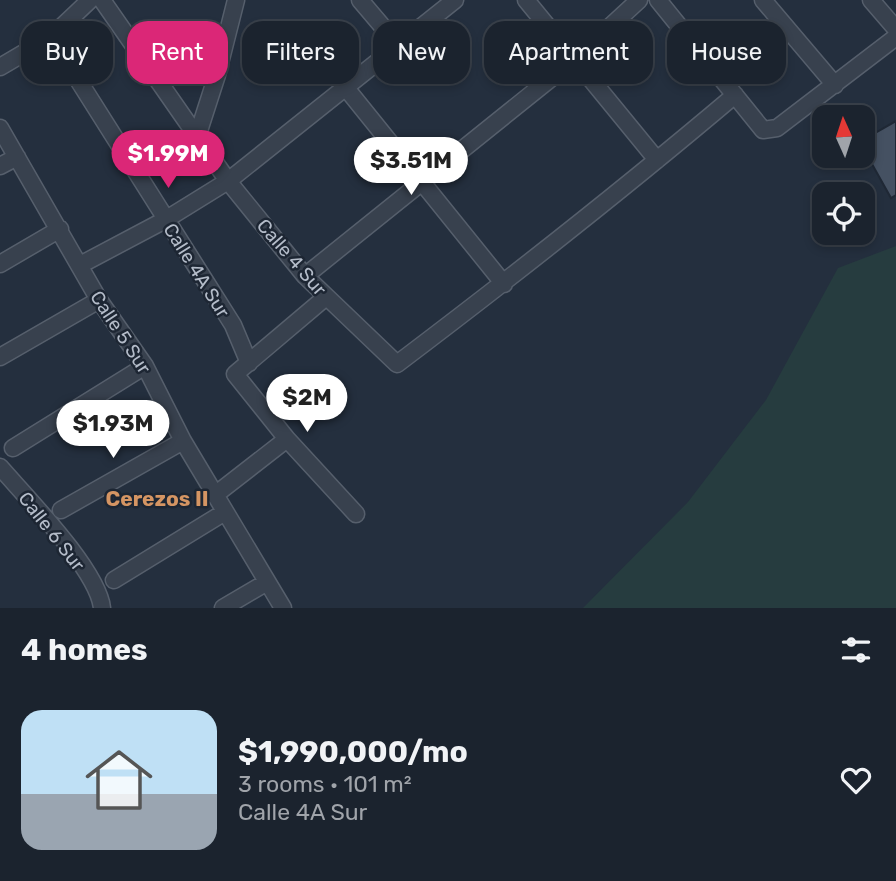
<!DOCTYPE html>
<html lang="en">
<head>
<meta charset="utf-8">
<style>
  body { margin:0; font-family:Rubik,sans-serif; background:#282f3a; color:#f1f3f6; height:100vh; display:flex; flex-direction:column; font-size:26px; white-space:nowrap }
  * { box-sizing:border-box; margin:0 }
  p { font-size:23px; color:#a0a4aa }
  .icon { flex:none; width:38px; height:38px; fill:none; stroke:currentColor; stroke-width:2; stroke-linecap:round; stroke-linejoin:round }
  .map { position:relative; height:608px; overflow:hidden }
  .details { display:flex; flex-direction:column; background:#1b232e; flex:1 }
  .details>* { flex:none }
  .guide { position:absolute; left:21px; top:21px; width:854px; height:63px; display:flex; gap:14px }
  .needle { width:46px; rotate:357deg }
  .controls { position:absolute; left:812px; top:105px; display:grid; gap:14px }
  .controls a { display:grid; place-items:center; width:63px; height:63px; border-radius:14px; background:#1b232e; box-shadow:0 4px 10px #0003,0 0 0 2px #39404a; font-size:35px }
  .price { position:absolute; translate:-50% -60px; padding:0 16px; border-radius:24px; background:#fff; color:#222; font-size:23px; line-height:46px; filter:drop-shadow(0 2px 4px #0008) }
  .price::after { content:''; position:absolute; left:50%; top:42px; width:21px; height:16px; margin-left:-10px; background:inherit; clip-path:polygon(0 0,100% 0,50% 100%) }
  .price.current { background:#db2777; color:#fff }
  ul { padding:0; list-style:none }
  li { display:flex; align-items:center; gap:21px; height:175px; padding:0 21px }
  li span { display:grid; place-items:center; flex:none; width:196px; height:140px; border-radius:21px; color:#555 }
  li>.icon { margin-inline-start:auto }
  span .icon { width:84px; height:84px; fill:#fffc; stroke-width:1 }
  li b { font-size:30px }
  h2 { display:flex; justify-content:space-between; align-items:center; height:84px; padding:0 21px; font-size:30px }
  .pill { padding:0 24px; border-radius:21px; background:#1b232e; box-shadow:0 4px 10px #0003,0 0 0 2px #39404a; font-size:24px; line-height:63px }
  .pill.current { background:#db2777; color:#fff }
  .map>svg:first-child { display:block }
  .green { fill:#263c3f }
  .building { fill:#455162; stroke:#1f2835; stroke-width:2 }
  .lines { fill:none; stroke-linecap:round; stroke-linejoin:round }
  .street-casing { stroke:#565f6c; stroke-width:19 }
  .street { stroke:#38414e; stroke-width:16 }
  .labels { text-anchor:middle; stroke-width:5; stroke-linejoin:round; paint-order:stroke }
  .street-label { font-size:19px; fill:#b4bcc9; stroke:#1d2633 }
  .neighbourhood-label { font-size:21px; font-weight:bold; fill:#d59563; stroke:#1d2633 }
</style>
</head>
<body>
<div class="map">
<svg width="896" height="608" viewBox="0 0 896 608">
  <rect width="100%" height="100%" fill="#242f3e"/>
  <path class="green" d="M896,246V608H583L688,502L766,400L838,268Z"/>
  <path class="building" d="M896,121V195L891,198L863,148V140Z"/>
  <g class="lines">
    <g class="street-casing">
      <path id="street" d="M102,0L228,181L305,276L397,364C512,277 625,188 735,95
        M360,0L399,46
        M526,0L657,160
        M658,0L763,130L777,128L896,37
        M763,0L835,85
        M871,0L896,29
        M51,37L233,325L249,363
        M0,67L51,37L90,0
        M346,88L504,284
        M0,128L99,300L145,366L183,441L283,608
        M197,137L217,75L236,0
        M0,166L17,157
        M0,264L60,229
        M80,265L165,220L228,181L455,0
        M305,276L575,59L639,0
        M326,297L235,374L287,439L356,514
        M0,357L99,300
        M13,448L145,366
        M0,467C26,497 98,570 102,608
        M215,495L287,439
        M61,510L183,441
        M114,580L225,512
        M223,608L267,582"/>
    </g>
    <use href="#street" class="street"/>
  </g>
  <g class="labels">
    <g class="street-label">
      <text transform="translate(292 257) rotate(49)" y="7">Calle 4 Sur</text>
      <text transform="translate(197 270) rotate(58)" y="7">Calle 4A Sur</text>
      <text transform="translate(121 332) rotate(57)" y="7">Calle 5 Sur</text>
      <text transform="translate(52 531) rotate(52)" y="7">Calle 6 Sur</text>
    </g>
    <g class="neighbourhood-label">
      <text x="157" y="506">Cerezos II</text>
    </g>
  </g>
</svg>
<div class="controls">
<a><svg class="needle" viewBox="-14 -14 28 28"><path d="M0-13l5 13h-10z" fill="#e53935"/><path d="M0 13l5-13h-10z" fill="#a0a4aa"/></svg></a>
<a><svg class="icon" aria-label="locate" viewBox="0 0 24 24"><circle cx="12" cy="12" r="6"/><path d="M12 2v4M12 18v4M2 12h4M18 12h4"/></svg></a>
</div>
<b class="price current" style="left:168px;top:190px">$1.99M</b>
<b class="price" style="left:411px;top:197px">$3.51M</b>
<b class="price" style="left:307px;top:434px">$2M</b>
<b class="price" style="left:113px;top:460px">$1.93M</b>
<div class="guide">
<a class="pill">Buy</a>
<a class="pill current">Rent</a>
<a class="pill">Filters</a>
<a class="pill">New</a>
<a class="pill">Apartment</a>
<a class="pill">House</a>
</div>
</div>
<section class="details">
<h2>4 homes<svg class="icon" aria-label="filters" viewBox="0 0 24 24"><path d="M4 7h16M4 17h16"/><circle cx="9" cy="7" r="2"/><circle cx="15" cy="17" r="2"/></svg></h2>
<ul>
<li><span style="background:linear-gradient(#bfe0f5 60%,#9aa5b1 0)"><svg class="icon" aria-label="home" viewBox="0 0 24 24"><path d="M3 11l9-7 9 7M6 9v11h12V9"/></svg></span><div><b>$1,990,000/mo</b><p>3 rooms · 101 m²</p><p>Calle 4A Sur</p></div><svg class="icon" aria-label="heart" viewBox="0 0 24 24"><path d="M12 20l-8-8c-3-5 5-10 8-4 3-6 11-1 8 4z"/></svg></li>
</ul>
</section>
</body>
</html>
